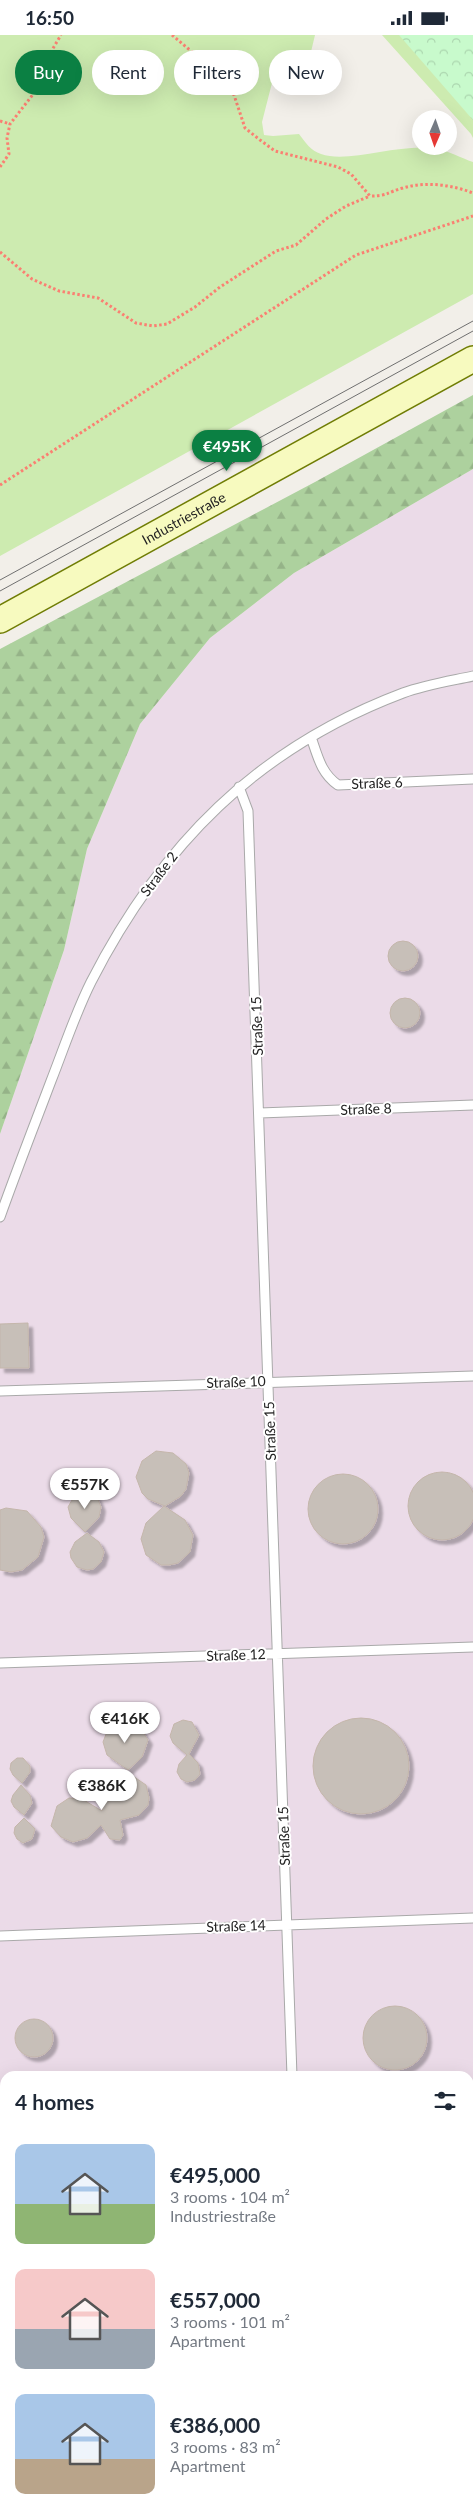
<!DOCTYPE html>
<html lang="en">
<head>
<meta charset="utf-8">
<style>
  body { margin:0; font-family:Lato,sans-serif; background:#f6f6f7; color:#1f2937; height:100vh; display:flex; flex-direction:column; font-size:19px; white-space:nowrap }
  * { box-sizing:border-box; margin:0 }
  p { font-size:16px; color:#747a83 }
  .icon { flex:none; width:28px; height:28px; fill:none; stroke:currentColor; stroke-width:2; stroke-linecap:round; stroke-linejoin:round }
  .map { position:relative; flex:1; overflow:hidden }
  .drawer { position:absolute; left:0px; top:2036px; width:474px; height:446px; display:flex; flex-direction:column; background:#fff; border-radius:15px 15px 0 0; box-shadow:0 5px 20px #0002 }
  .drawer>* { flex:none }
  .banner { position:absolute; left:15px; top:15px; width:444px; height:45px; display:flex; gap:10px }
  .needle { width:32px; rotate:182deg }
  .buttons { position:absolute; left:412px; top:75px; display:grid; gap:10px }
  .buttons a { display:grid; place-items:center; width:45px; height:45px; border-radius:50%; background:#fff; box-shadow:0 5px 20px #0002; font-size:25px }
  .price { position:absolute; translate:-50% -42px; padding:0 11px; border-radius:18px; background:#fff; color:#222; font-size:16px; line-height:32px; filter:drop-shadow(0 1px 2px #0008) }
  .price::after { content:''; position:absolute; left:50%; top:30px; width:15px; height:11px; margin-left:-8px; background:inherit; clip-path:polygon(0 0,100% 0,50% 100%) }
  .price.active { background:#0b8043; color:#fff }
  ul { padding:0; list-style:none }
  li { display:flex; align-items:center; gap:15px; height:125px; padding:0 15px }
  li span { display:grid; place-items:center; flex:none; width:140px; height:100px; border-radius:10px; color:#555 }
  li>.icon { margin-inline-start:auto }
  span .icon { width:60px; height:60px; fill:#fffc; stroke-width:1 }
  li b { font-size:21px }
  h2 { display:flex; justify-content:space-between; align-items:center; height:60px; padding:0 15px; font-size:21px }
  .chip { padding:0 18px; border-radius:22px; background:#fff; box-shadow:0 5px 20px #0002; font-size:18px; line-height:45px }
  .chip.active { background:#0b8043; color:#fff }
  .status { display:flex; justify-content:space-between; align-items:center; height:35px; padding:0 25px; background:#fff; direction:ltr }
  .status svg { height:14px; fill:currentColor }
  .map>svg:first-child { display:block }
  .industrial { fill:#ebdbe8; fill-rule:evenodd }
  .grass { fill:#cdebb0 }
  .forest { fill:url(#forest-firs) }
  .park { fill:url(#park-crowns) }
  .building { fill:#c7bfb8; stroke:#c4b6ab; filter:url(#shadow) }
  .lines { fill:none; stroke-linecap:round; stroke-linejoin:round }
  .lane-casing { stroke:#a9a9a9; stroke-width:11 }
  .secondary-casing { stroke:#707d05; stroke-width:28 }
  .path { stroke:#fa8072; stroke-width:3; stroke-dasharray:2.5 2.5; stroke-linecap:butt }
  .lane { stroke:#fff; stroke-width:9 }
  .secondary { stroke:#f7fabf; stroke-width:25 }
  .tram { stroke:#707070; stroke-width:1 }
  .labels { text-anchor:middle; stroke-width:4; stroke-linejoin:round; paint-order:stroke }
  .street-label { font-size:14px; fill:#222; stroke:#fff }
</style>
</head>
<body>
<div class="status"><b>16:50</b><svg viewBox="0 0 49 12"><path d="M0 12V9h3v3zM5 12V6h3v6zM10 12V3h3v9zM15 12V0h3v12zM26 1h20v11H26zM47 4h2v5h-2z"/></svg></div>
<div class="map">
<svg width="473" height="2482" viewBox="0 0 473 2482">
  <defs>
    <pattern id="forest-firs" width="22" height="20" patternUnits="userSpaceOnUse" patternTransform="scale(1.25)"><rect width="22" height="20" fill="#add19e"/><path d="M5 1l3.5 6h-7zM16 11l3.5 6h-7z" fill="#95b388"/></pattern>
    <pattern id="park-crowns" width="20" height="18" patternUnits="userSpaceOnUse" patternTransform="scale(1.25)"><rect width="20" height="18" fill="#c8facc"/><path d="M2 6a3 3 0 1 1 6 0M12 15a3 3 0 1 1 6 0" fill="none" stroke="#acd6af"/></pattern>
    <filter id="shadow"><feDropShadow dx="4.5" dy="4.5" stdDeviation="1" flood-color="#0004"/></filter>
  </defs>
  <rect width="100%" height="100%" fill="#f2efe9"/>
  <path class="industrial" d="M473,434V2482H0V1099L64,915L87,814L140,689L210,603L294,538ZM5,2041H469V2478H5Z"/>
  <path class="grass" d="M0,0H315L310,21L292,23L273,44L262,87L264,100L273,101L299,99C305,107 311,116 321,119C349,129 403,107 437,114C449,116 461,123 473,127V259L0,521Z
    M382,0H473V103L471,99Z"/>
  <path class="forest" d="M473,360V434L294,538L210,603L140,689L87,814L64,915L0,1099V614L315,447Z"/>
  <path class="park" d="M399,0H473V85Z"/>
  <path class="building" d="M388 921a15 15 0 1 1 30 0a15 15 0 1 1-30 0Z
    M390 978a15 15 0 1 1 30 0a15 15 0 1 1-30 0Z
    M28,1288L29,1333H0V1289Z
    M156,1416L173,1418L186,1429L189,1438L186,1454L181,1461L165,1471L148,1464L142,1458L136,1442L142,1426Z
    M408 1471a34 34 0 1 1 68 0a34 34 0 1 1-68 0Z
    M308 1474a35 35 0 1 1 70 0a35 35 0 1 1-70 0Z
    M87,1456L97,1462L101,1472L99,1482L85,1497L71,1483L68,1472L76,1458Z
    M164,1471L185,1485L193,1500L190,1517L178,1528L169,1530H161L146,1520L141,1504L146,1488Z
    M6,1473L27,1476L41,1492L44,1502L38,1522L22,1535L11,1537L0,1535V1475Z
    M87,1498L99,1507L104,1517L101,1527L93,1534L87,1535L77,1532L71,1523L70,1517L75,1507Z
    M313 1731a48 48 0 1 1 96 0a48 48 0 1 1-96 0Z
    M183,1685L192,1687L199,1700L189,1719L198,1728L200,1739L195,1745L187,1747L181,1744L177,1737L179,1729L187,1720L173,1708L170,1701L174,1689Z
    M126,1686L139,1691L148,1705L142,1722L128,1735L107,1720L103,1707L108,1694L119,1687Z
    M17,1723H23L30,1731V1737L22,1748L13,1740L10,1734L11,1728Z
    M124,1735L146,1750L149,1763L148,1770L139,1780L120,1785L123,1800L120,1805L110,1804L101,1790L87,1803L73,1807L61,1802L51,1791L57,1771L69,1763L82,1764L102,1776L107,1754Z
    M21,1750L30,1760L32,1768L24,1780L14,1772L11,1766L13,1760Z
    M24,1783L35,1794L32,1804L23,1808L17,1804L14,1798L15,1792Z
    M363 2003a32 32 0 1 1 64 0a32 32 0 1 1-64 0Z
    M15 2003a19 19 0 1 1 38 0a19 19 0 1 1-38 0Z"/>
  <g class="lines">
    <g class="lane-casing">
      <path id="lane" d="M311,702C318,722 321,738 338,750L473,744
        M239,752L248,776L292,2041
        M260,1078L473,1070
        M0,1182C16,1137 34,1091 51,1046C64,1013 75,979 91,947C161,810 257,713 403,658C425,650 450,646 473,641
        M0,1356L473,1341
        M0,1628L473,1612
        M0,1901L473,1883
        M469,2128H473
        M0,2145L5,2144
        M469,2406H473
        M0,2423L5,2422
        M305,2478V2482"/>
    </g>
    <g class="secondary-casing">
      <g id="secondary">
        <path id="s1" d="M0,585L473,324"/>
      </g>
    </g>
    <path class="path" d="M172,0L217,38L234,60L245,93L260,105L275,116L338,132L351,139L370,161C389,161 387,157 403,153C426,146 452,150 473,158
      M0,86L10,89
      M0,132L9,119L7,103L10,89L41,49L46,25L61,0
      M0,217L32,244L59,256L98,263L136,288L153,291L167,289L195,272L220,252L276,216L296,210L326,184L346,171L370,161
      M0,450L356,220L473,181"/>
    <use href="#lane" class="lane"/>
    <use href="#secondary" class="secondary"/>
    <path class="tram" d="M0,545L473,286
      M0,556L473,296"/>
  </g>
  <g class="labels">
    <g class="street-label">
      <text dy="5" stroke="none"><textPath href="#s1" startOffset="210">Industriestraße</textPath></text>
      <text transform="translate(377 748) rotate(-2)" y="5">Straße 6</text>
      <text transform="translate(159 839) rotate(-53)" y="5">Straße 2</text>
      <text transform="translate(257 991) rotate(-92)" y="5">Straße 15</text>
      <text transform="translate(366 1074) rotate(-2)" y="5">Straße 8</text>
      <text transform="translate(236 1347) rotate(-2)" y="5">Straße 10</text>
      <text transform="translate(270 1396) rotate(-92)" y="5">Straße 15</text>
      <text transform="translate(236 1620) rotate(-2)" y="5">Straße 12</text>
      <text transform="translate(284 1801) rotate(-92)" y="5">Straße 15</text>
      <text transform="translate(236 1891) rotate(-2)" y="5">Straße 14</text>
    </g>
  </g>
</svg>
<div class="buttons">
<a><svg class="needle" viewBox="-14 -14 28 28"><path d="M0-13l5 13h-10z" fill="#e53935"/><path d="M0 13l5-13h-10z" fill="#747a83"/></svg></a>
</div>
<b class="price active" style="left:227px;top:437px">€495K</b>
<b class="price" style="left:85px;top:1475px">€557K</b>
<b class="price" style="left:125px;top:1709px">€416K</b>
<b class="price" style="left:102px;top:1776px">€386K</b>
<div class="banner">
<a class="chip active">Buy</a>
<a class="chip">Rent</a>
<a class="chip">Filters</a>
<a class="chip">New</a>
</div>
<section class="drawer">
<h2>4 homes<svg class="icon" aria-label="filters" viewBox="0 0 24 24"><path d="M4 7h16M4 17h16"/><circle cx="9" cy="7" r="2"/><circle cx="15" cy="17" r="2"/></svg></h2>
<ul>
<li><span style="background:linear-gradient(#a9c7e8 60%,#8fb573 0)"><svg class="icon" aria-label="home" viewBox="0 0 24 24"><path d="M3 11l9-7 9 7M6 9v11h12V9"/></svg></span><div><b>€495,000</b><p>3 rooms · 104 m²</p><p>Industriestraße</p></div></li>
<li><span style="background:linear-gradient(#f6c9c9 60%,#9aa5b1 0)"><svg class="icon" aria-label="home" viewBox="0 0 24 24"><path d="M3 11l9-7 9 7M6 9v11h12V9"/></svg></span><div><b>€557,000</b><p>3 rooms · 101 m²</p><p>Apartment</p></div></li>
<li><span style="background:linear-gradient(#a9c7e8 65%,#b9a48a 0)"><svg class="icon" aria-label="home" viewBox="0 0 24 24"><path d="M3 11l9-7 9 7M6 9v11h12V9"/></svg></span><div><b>€386,000</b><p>3 rooms · 83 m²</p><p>Apartment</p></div></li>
</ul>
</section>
</div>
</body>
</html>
